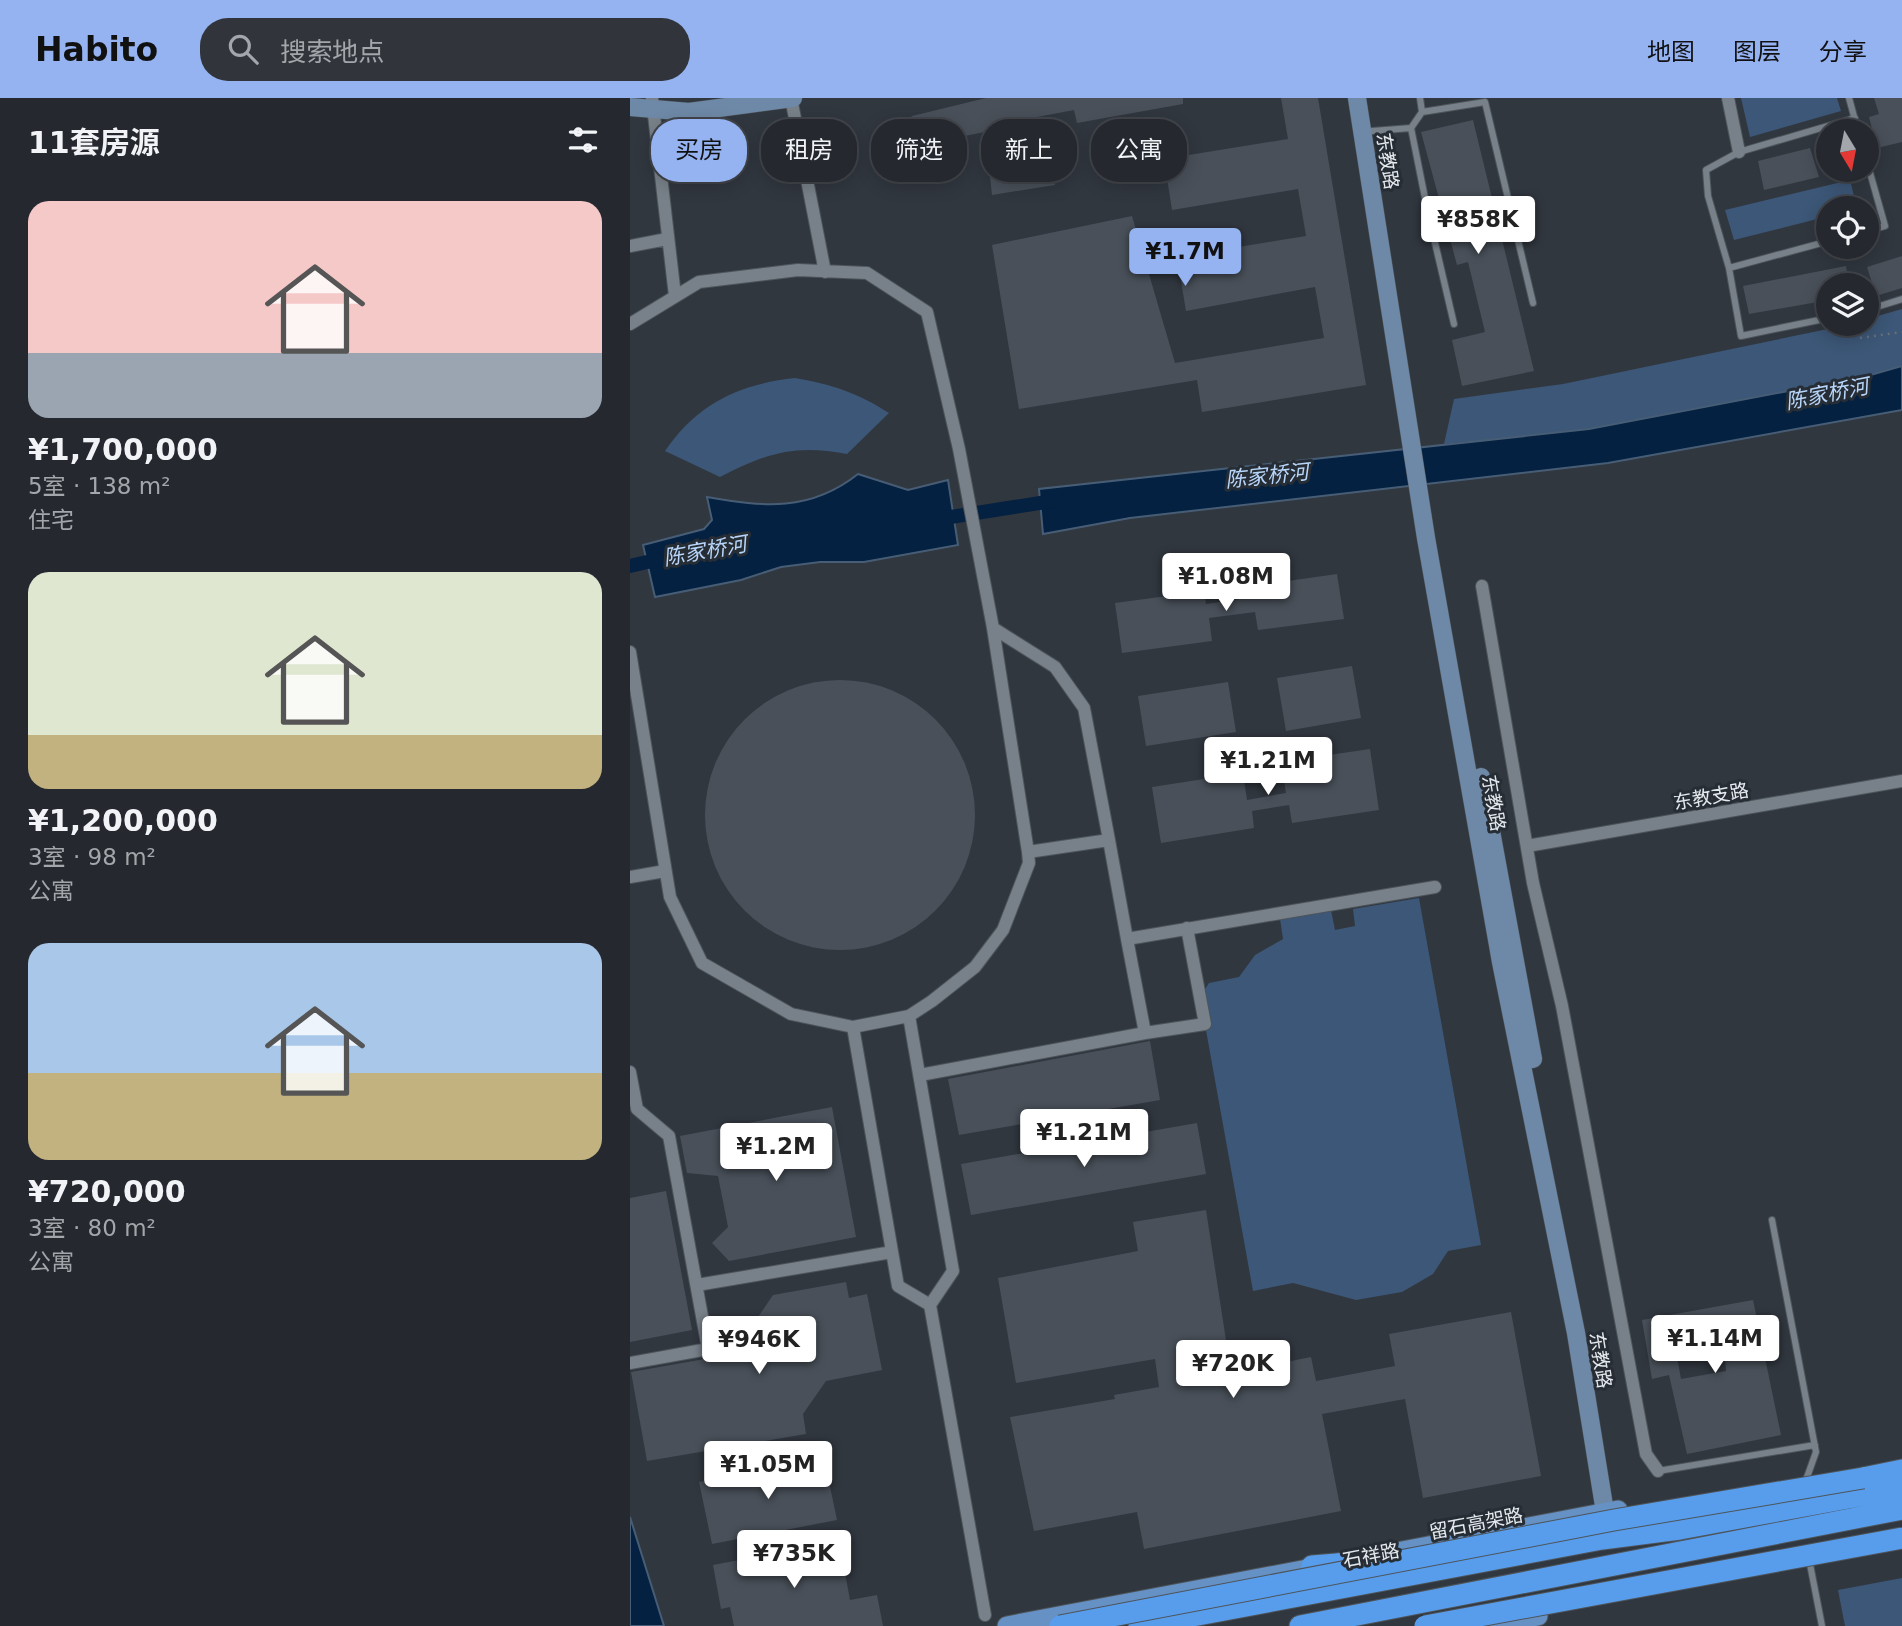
<!DOCTYPE html>
<html lang="zh">
<head>
<meta charset="utf-8">
<style>
  body { margin:0; font-family:"DejaVu Sans","Noto Sans SC",sans-serif; background:#31353b; color:#f1f3f6; height:100vh; display:flex; flex-direction:column; font-size:26px; white-space:nowrap }
  * { box-sizing:border-box; margin:0 }
  p { font-size:23px; color:#a3a6aa }
  .icon { flex:none; width:38px; height:38px; fill:none; stroke:currentColor; stroke-width:2; stroke-linecap:round; stroke-linejoin:round }
  .map { position:relative; flex:1; overflow:hidden }
  .side { display:flex; flex-direction:column; background:#25292f; width:630px }
  .side>* { flex:none }
  .banner { position:absolute; left:21px; top:21px; width:665px; height:63px; display:flex; gap:14px }
  .needle { width:46px; rotate:170deg }
  .fabs { position:absolute; left:1186px; top:21px; display:grid; gap:14px }
  .fabs a { display:grid; place-items:center; width:63px; height:63px; border-radius:50%; background:#25292f; box-shadow:0 4px 18px #0003,0 0 0 2px #42454b; font-size:35px }
  .price { position:absolute; translate:-50% -60px; padding:0 16px; border-radius:7px; background:#fff; color:#222; font-size:23px; line-height:46px; filter:drop-shadow(0 2px 4px #0008) }
  .price::after { content:''; position:absolute; left:50%; top:42px; width:21px; height:16px; margin-left:-10px; background:inherit; clip-path:polygon(0 0,100% 0,50% 100%) }
  .price.on { background:#95b2f1; color:#111 }
  ul { padding:0; list-style:none }
  li { display:grid; align-content:center; gap:14px; height:371px; padding:0 28px }
  li span { display:grid; place-items:center; height:217px; border-radius:21px; color:#555 }
  li>.icon { margin-inline-start:auto }
  span .icon { width:126px; height:126px; fill:#fffc; stroke-width:1 }
  li b { font-size:30px }
  h2 { display:flex; justify-content:space-between; align-items:center; height:84px; padding:0 28px; font-size:30px }
  .pill { padding:0 24px; border-radius:28px; background:#25292f; box-shadow:0 4px 18px #0003,0 0 0 2px #42454b; font-size:24px; line-height:63px }
  .pill.on { background:#95b2f1; color:#111 }
  header { display:flex; align-items:center; gap:42px; box-sizing:border-box; height:98px; padding:0 35px; background:#95b2f1; color:#111 }
  header strong { font-size:33px }
  nav { display:flex; gap:38px; margin-inline-start:auto; font-size:24px }
  .search { width:490px; height:63px; background:#31353b; display:flex; align-items:center; gap:18px; box-sizing:border-box; padding:0 24px; border-radius:28px; color:#a3a6aa; font-size:26px }
  main { display:flex; flex:1; min-height:0 }
  .map>svg:first-child { display:block }
  .green { fill:#3c5777 }
  .water { fill:#042141; stroke:#475d75; stroke-width:2 }
  .lines { fill:none; stroke-linecap:round; stroke-linejoin:round }
  .canal { stroke:#042141; stroke-width:14 }
  .building { fill:#495059; fill-rule:evenodd }
  .lane-casing { stroke:#4d545a; stroke-width:8 }
  .street-casing { stroke:#4d545a; stroke-width:14 }
  .secondary-casing { stroke:#4d545a; stroke-width:19 }
  .primary-casing { stroke:#4d545a; stroke-width:21 }
  .highway-casing { stroke:#4d545a; stroke-width:23 }
  .path { stroke:#696f76; stroke-width:2.5; stroke-dasharray:2 5; stroke-linecap:butt }
  .lane { stroke:#788089; stroke-width:6 }
  .street { stroke:#788089; stroke-width:12 }
  .secondary { stroke:#6e89a7; stroke-width:18 }
  .primary { stroke:#6591c4; stroke-width:19 }
  .highway { stroke:#589dec; stroke-width:21 }
  .highway-bridge-casing { stroke:#4d545a; stroke-width:23; stroke-linecap:butt }
  .highway-bridge { stroke:#589dec; stroke-width:21 }
  .labels { text-anchor:middle; stroke-width:6; stroke-linejoin:round; paint-order:stroke }
  .street-label { font-size:19px; fill:#e4e9ee; stroke:#272d35 }
  .water-label { font-size:21px; font-style:italic; fill:#b8d6fa; stroke:#272d35 }
</style>
</head>
<body>
<header>
<strong>Habito</strong>
<div class="search"><svg class="icon" aria-label="search" viewBox="0 0 24 24"><circle cx="10" cy="10" r="6"/><path d="M15 15l6 6"/></svg>搜索地点</div>
<nav><a>地图</a><a>图层</a><a>分享</a></nav>
</header>
<main>
<section class="side">
<h2>11套房源<svg class="icon" aria-label="filters" viewBox="0 0 24 24"><path d="M4 7h16M4 17h16"/><circle cx="9" cy="7" r="2"/><circle cx="15" cy="17" r="2"/></svg></h2>
<ul>
<li><span style="background:linear-gradient(#f6c9c9 70%,#9aa5b1 0)"><svg class="icon" aria-label="home" viewBox="0 0 24 24"><path d="M3 11l9-7 9 7M6 9v11h12V9"/></svg></span><div><b>¥1,700,000</b><p>5室 · 138 m²</p><p>住宅</p></div></li>
<li><span style="background:linear-gradient(#dfe7d0 75%,#c2b280 0)"><svg class="icon" aria-label="home" viewBox="0 0 24 24"><path d="M3 11l9-7 9 7M6 9v11h12V9"/></svg></span><div><b>¥1,200,000</b><p>3室 · 98 m²</p><p>公寓</p></div></li>
<li><span style="background:linear-gradient(#a9c7e8 60%,#c2b280 0)"><svg class="icon" aria-label="home" viewBox="0 0 24 24"><path d="M3 11l9-7 9 7M6 9v11h12V9"/></svg></span><div><b>¥720,000</b><p>3室 · 80 m²</p><p>公寓</p></div></li>
</ul>
</section>
<div class="map">
<svg width="1272" height="1528" viewBox="0 0 1272 1528">
  <rect width="100%" height="100%" fill="#31373f"/>
  <path class="green" d="M1111,0H1207L1211,13L1120,39Z
    M1220,82L1227,110H1199V118L1104,142L1095,112Z
    M1272,211V268L1237,278L959,331L814,346L824,301L933,286L1222,226H1237V221Z
    M165,280C201,286 228,295 259,315L217,356C165,346 137,355 90,379L35,353C67,306 109,286 165,280Z
    M789,800L851,1147L818,1153L803,1176L772,1194L726,1202L663,1185L623,1193L570,899L579,885L609,879L625,857L653,841L650,821L701,812L705,832L725,828L723,811Z
    M1272,1480V1528H1215L1208,1492Z"/>
  <path class="water" d="M1272,268V312L978,365L500,420L413,436L409,391L959,331L1237,278Z
    M228,376L278,392L318,382L328,447L234,464H190L151,469L111,482L25,499L13,447L74,431L82,422L77,399C134,409 180,414 228,376Z
    M0,1419L34,1528H0Z"/>
  <g class="lines">
    <path class="canal" d="M308,421L429,402
      M0,468L35,460"/>
  </g>
  <path class="building" d="M356,0H553V6L447,25L444,12L380,24L381,29L272,50L271,45L259,47L282,18Z
    M651,0H688L736,287L572,314L567,282L389,311L362,147L502,118L545,265L694,240L685,189L556,213L547,159L676,138L668,91L542,112L534,61L658,41Z
    M1244,0H1272V44L1247,50L1239,19L1249,16Z
    M843,22L904,273L832,288L822,242L855,234L838,164L827,167L791,34Z
    M1180,50L1189,79L1134,92L1128,63Z
    M418,52L425,87L362,97L358,60Z
    M1272,158V190L1246,198L1237,169Z
    M1216,168L1219,187H1199V202L1119,216L1113,188Z
    M707,476L714,521L628,532L625,514L579,520L582,543L492,555L485,505L574,493L576,506L623,499L622,488Z
    M722,568L731,620L656,633L647,580Z
    M75 717a135 135 0 1 1 270 0a135 135 0 1 1-270 0Z
    M598,584L606,634L516,648L508,598Z
    M740,651L749,712L662,725L659,707L622,713L624,730L531,745L522,689L613,675L617,702L656,695L651,664Z
    M520,943L530,1002L329,1037L318,981Z
    M202,1009L226,1139L99,1163L82,1145L98,1129L88,1078L57,1075L50,1038Z
    M567,1025L576,1076L341,1117L331,1066Z
    M36,1093L62,1232L0,1244V1100Z
    M576,1112L601,1275L681,1259L686,1283L765,1268L759,1236L881,1214L911,1378L793,1400L775,1301L692,1316L711,1413L514,1451L507,1414L404,1433L380,1319L485,1301L484,1297L529,1289L525,1261L386,1285L368,1180L508,1153L503,1124Z
    M216,1184L219,1200L237,1196L252,1272L196,1283L173,1316L176,1336L17,1363L1,1274L103,1256L143,1197Z
    M1123,1202L1151,1337L1057,1356L1039,1277L1022,1281L1012,1222ZM1094,1249L1096,1273L1051,1281L1047,1259Z
    M194,1360L207,1422L82,1446L69,1384Z
    M209,1443L220,1502L247,1497L253,1528H104L100,1509L91,1511L83,1467Z"/>
  <g class="lines">
    <g class="lane-casing">
      <path id="lane" d="M790,0L792,14
        M1219,0L1228,33
        M781,30L792,14L855,4L903,205
        M742,33L781,30L798,115L824,226
        M1237,64L1255,128L1237,133
        M1199,143L1099,170L1078,98L1076,72L1109,54L1225,20
        M1099,170L1111,238L1199,220
        M1237,212L1272,201
        M1142,1122L1186,1354L1176,1382
        M1028,1373L1185,1347
        M1179,1461L1192,1528"/>
    </g>
    <g class="street-casing">
      <path id="street" d="M22,0L45,198
        M161,0L195,174
        M1098,0L1109,54
        M0,148L37,141
        M0,226L69,184L168,172L237,175L297,214L329,351L363,530L398,754L399,765L373,832L345,869L302,903L279,918L223,929L161,916L72,865L40,799L0,554
        M852,488L903,785L932,908L1016,1356L1028,1373
        M363,530L425,569L454,610L479,742L398,754
        M479,742L497,841L805,789
        M897,748L1272,683
        M0,779L35,773
        M497,841L515,935L575,926L557,830
        M279,918L323,1173L300,1207L355,1517
        M223,929L268,1188L300,1207
        M0,974L7,1011L39,1038L78,1251L0,1265
        M290,977L515,935
        M67,1187L262,1154"/>
    </g>
    <g class="secondary-casing">
      <path id="secondary" d="M727,0L796,440L871,864L946,1235L975,1414
        M0,9L59,14L163,0
        M851,679L903,961"/>
    </g>
    <g class="primary-casing">
      <path id="primary" d="M377,1528L988,1412
        M854,1528L908,1518"/>
    </g>
    <g class="highway-casing">
      <path id="highway" d="M1233,1380L1272,1372
        M682,1468L719,1465
        M509,1528L972,1441L1050,1431L1272,1390
        M670,1528L1272,1411"/>
    </g>
    <path class="path" d="M1230,240L1272,234"/>
    <use href="#lane" class="lane"/>
    <use href="#street" class="street"/>
    <use href="#secondary" class="secondary"/>
    <use href="#primary" class="primary"/>
    <use href="#highway" class="highway"/>
    <g class="highway-bridge-casing">
      <path id="highway-bridge" d="M430,1528L984,1422L1233,1380
        M795,1528L1272,1440"/>
    </g>
    <use href="#highway-bridge" class="highway-bridge"/>
  </g>
  <g class="labels">
    <g class="street-label">
      <text transform="translate(758 63) rotate(81)" y="7">东教路</text>
      <text transform="translate(1081 698) rotate(-10)" y="7">东教支路</text>
      <text transform="translate(864 705) rotate(80)" y="7">东教路</text>
      <text transform="translate(971 1262) rotate(81)" y="7">东教路</text>
      <text transform="translate(846 1425) rotate(-11)" y="7">留石高架路</text>
      <text transform="translate(741 1457) rotate(-11)" y="7">石祥路</text>
    </g>
    <g class="water-label">
      <text transform="translate(1197 296) rotate(-11)" y="7">陈家桥河</text>
      <text transform="translate(637 378) rotate(-6)" y="7">陈家桥河</text>
      <text transform="translate(75 453) rotate(-10)" y="7">陈家桥河</text>
    </g>
  </g>
</svg>
<div class="fabs">
<a><svg class="needle" viewBox="-14 -14 28 28"><path d="M0-13l5 13h-10z" fill="#e53935"/><path d="M0 13l5-13h-10z" fill="#a3a6aa"/></svg></a>
<a><svg class="icon" aria-label="locate" viewBox="0 0 24 24"><circle cx="12" cy="12" r="6"/><path d="M12 2v4M12 18v4M2 12h4M18 12h4"/></svg></a>
<a><svg class="icon" aria-label="layers" viewBox="0 0 24 24"><path d="M12 4l9 5-9 5-9-5zM3 14l9 5 9-5"/></svg></a>
</div>
<b class="price" style="left:848px;top:158px">¥858K</b>
<b class="price on" style="left:555px;top:190px">¥1.7M</b>
<b class="price" style="left:596px;top:515px">¥1.08M</b>
<b class="price" style="left:638px;top:699px">¥1.21M</b>
<b class="price" style="left:454px;top:1071px">¥1.21M</b>
<b class="price" style="left:146px;top:1085px">¥1.2M</b>
<b class="price" style="left:1085px;top:1277px">¥1.14M</b>
<b class="price" style="left:129px;top:1278px">¥946K</b>
<b class="price" style="left:603px;top:1302px">¥720K</b>
<b class="price" style="left:138px;top:1403px">¥1.05M</b>
<b class="price" style="left:164px;top:1492px">¥735K</b>
<div class="banner">
<a class="pill on">买房</a>
<a class="pill">租房</a>
<a class="pill">筛选</a>
<a class="pill">新上</a>
<a class="pill">公寓</a>
</div>
</div>
</main>
</body>
</html>
